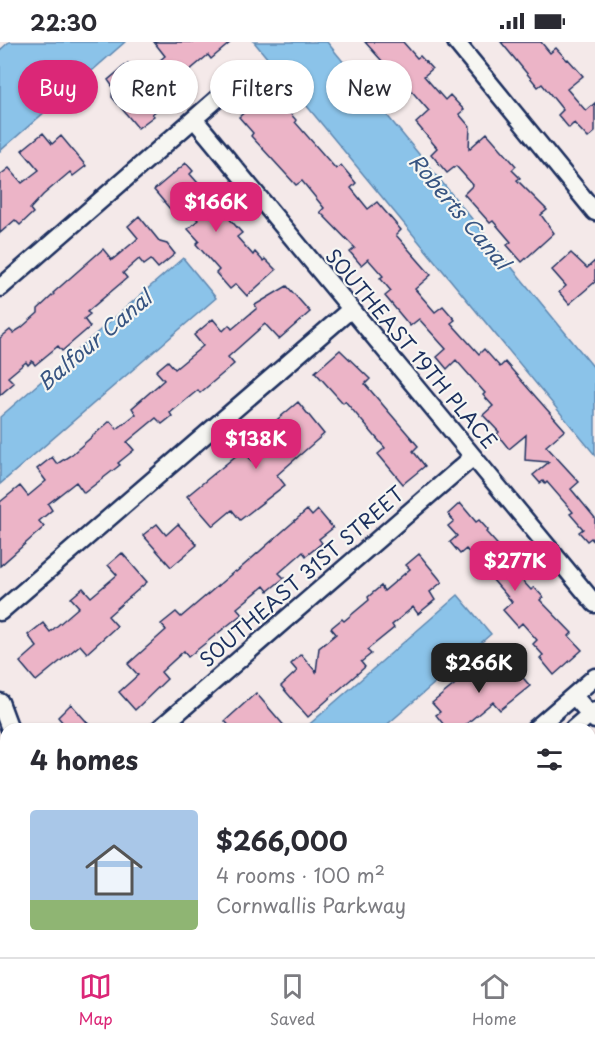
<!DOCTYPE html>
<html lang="en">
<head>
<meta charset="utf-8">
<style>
  body { margin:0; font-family:"Playpen Sans",sans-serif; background:#f2f2f3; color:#2b2b33; height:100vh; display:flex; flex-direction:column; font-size:22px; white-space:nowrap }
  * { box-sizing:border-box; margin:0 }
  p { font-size:20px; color:#7c7c81 }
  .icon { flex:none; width:33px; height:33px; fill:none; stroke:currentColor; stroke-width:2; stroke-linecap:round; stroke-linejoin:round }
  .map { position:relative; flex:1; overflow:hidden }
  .side { position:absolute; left:0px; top:681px; width:596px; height:234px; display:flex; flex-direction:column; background:#fff; border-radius:18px 18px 0 0; box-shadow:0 2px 4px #0004 }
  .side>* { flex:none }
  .guide { position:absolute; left:18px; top:18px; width:560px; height:54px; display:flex; gap:12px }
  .price { position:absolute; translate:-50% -51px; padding:0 14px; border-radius:12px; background:#db2777; color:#fff; font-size:20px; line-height:39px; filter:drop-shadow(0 2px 3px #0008) }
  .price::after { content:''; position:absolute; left:50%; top:36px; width:18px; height:14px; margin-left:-9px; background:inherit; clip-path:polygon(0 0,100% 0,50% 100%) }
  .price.active { background:#222; color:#fff }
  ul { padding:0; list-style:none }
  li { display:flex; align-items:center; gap:18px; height:150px; padding:0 30px }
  li span { display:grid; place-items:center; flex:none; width:168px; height:120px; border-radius:6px; color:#555 }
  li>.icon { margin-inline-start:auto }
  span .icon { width:72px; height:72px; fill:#fffc; stroke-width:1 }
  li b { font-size:26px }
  h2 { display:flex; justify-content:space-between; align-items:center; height:72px; padding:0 30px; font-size:26px }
  .pill { padding:0 21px; border-radius:27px; background:#fff; box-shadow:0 2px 4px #0004; font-size:21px; line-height:54px }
  .pill.active { background:#db2777; color:#fff }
  .status { display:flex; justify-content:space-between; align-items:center; height:42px; padding:0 30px; background:#fff; direction:ltr }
  .status svg { height:16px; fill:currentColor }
  .tabs { display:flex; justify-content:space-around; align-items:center; height:84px; border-top:2px solid #e1e1e2; background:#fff; font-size:16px; color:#7c7c81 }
  .tabs a { display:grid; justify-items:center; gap:3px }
  .tabs .active { color:#db2777 }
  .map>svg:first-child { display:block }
  .water { fill:#8bc3e9; stroke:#5e88b1; stroke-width:1.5 }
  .building { fill:#ecb4c7; stroke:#1b2f5e; stroke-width:1.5 }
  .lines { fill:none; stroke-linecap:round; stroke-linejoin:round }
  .minor-casing { stroke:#1b2f5e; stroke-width:21 }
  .minor { stroke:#f6f6f2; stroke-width:16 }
  .labels { text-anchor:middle; stroke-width:4.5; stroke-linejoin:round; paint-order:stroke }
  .street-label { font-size:20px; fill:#1b2f5e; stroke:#f6f6f2 }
  .water-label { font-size:21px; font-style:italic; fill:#375481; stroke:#f6f6f2 }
</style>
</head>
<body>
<div class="status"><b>22:30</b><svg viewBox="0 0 49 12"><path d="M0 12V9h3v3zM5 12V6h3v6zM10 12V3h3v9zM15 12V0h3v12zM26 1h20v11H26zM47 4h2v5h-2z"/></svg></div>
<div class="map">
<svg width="595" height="915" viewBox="0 0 595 915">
  <rect width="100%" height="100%" fill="#f4e9e9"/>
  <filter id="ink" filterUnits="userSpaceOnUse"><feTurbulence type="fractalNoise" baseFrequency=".0167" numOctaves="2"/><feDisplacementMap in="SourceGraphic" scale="12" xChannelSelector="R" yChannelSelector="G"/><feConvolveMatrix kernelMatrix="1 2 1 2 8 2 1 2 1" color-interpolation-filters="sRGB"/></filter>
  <g filter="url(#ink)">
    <path class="water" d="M9,0H125L0,109V8Z
      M254,0H327L595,327V413Z
      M183,216L216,256L0,442V375Z
      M458,553L491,592L382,687H304Z
      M595,819V906L590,899V824Z
      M49,909H126L119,915H43Z"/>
    <path class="building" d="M154,0H231L211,17L208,13L183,34L185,37L165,54V58L161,62L162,64L152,72L154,74L138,86L112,55L113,45L108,38L128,21L134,29H147L165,14Z
      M365,0H403L417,16L420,14L432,27L424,34L445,58L450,53L464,68L459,72L470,85L469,107L487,91L516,124L512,128L520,136L517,138L547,168L541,173L554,191L522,220L507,203L511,200L493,179L490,181L464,152L473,143L456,124L447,131L431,112L437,106L416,81L429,69L409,46L396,58L385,46L392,40L377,23L382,19Z
      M501,0H541L550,11L556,6L567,18L568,17L583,34L567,47L586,69L595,61V90L588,96L574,81L569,86L558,73L563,68L542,42L538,45Z
      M274,44L293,65L288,69L296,78L295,80L336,127L341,123L356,141L351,146L368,167L377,160L401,188L396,193L431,233L415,247L435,270L443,264L455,278L451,281L479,312L484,307L500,325L505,320L565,388L546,404L579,440L571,447L595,476V501L591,496L587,499L579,490L583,487L570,472L573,470L547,440L545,442L543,439L540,441L533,433L549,420L525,418L526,393L509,407L497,392L499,390L483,373L493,364L483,353L485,351L456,318L447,327L437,315L446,307L419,277L410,284L385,254L391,249L380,236L383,234L368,217L361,223L350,210L355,206L320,170L324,166L302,139L296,143L251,94L253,91L239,75Z
      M43,91L52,102L61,94L86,124L73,134L70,130L43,153L30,167L33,171L20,183L15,178L0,191V133L9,126L22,141L39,128L22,108Z
      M186,121L193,129L190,132L242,191L237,195L253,213L255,210L263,219L265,217L276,228L247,254L236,242L230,247L216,231L219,228L196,202L199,199L188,187L198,178L181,159L170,167L154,148Z
      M139,174L160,200L167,202L175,212L158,226L151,218L144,223L139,217L123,231L127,236L87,270L90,272L84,277L90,285L62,309L58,304L35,323L32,319L28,323L26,320L8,335L14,341L0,353V296L10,288L13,291L21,286L38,271V267L54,252L53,251L103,207L112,218L135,199L138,196L128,184Z
      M571,211L587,226L595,219V240L569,262L559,250L566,244L552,228Z
      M287,244L310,270L279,297L265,282L228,315L234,322L200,351L198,348L170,371L172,374L162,382L156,376L127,400L134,408L118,421L120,423L84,451L76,440L48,462L52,468L39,479L44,485L0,524V460L20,444L28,454L46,439L37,427L52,415L57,422L71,413L110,379L117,387L136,372L132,366L164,338L156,329L168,319L175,327L203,304L194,293L213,277L223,289L229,283L232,287L257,266L255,263Z
      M340,308L370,337L365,342L418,404L413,409L425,424L403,442L378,412L385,406L345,359L343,361L315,330Z
      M298,360L324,392L277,433L285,443L240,478L232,468L213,484L187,454L243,408L252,419L276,400L266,387Z
      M460,461L476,480L479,478L488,488L486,490L505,511L502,513L511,524L510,525L531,548L534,545L543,555L540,558L572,591L569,594L582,608L554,633L540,616L543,613L533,602L537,598L522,581L518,585L503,568L512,560L466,507L460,512L450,500L457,494L448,484L454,479L448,472Z
      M307,468L312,474L318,468L333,486L319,497L322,501L306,514L303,510L279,531L284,536L268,549L264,544L237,566L242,572L188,615L184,609L161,630L167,637L135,668L119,650L138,633L128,622L166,588L161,582L176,570L181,575L235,529L236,530Z
      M157,482L166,493L178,482L197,503L171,525L143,493Z
      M122,511L147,540L108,574L117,584L87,611L80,603L36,639L20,620L37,605L28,593L43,581L50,590L79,565L71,556L83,546L91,555L117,533L108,523Z
      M419,512L442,540L430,550L435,558L418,572L413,565L392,583L394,586L367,608L371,612L361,620L365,625L308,675L281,644L297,629L291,622L301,612L316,630L319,606L336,592L331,586L342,577L344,579L369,558L368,555L381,544L384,549L410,527L406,523Z
      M501,610L530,644L500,668L493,660L460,687H447L436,673L440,670L432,661L482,620L496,636Z
      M256,651L287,687H232L225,679Z
      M71,662L93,687H68L58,675Z"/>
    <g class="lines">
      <g class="minor-casing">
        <path id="minor" d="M456,0L595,170
          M195,78L595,562
          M0,246L242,35
          M0,570L351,267
          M574,654L595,678
          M0,660L10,687
          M159,687L473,415
          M535,687L595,635
          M573,687L595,668
          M472,909L477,915
          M274,915L281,909
          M312,915L319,909"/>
      </g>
      <use href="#minor" class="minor"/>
    </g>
  </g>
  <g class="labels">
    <g class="street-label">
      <text transform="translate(411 307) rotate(50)" y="7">SOUTHEAST 19TH PLACE</text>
      <text transform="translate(302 535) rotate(-41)" y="7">SOUTHEAST 31ST STREET</text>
    </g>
    <g class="water-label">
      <text transform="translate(459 170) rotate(50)" y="7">Roberts Canal</text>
      <text transform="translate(95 299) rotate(-40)" y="7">Balfour Canal</text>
    </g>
  </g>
</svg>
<b class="price" style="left:216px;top:191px">$166K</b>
<b class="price" style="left:256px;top:428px">$138K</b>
<b class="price" style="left:515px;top:550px">$277K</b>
<b class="price active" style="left:479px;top:652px">$266K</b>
<div class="guide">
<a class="pill active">Buy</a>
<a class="pill">Rent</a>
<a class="pill">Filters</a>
<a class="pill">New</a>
</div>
<section class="side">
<h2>4 homes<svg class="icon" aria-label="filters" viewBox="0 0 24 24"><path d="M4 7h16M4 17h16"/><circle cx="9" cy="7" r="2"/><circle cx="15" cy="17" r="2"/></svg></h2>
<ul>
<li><span style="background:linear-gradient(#a9c7e8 75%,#8fb573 0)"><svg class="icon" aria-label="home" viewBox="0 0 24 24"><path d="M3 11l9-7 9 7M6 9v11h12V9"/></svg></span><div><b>$266,000</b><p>4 rooms · 100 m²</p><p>Cornwallis Parkway</p></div></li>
</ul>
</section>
</div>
<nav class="tabs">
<a class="active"><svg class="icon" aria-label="map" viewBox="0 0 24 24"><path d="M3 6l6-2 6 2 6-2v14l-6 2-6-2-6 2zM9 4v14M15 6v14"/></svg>Map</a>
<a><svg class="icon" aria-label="saved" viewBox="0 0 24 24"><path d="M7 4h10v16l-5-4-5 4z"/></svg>Saved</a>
<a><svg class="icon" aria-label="home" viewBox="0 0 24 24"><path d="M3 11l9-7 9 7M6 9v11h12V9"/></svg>Home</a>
</nav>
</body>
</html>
